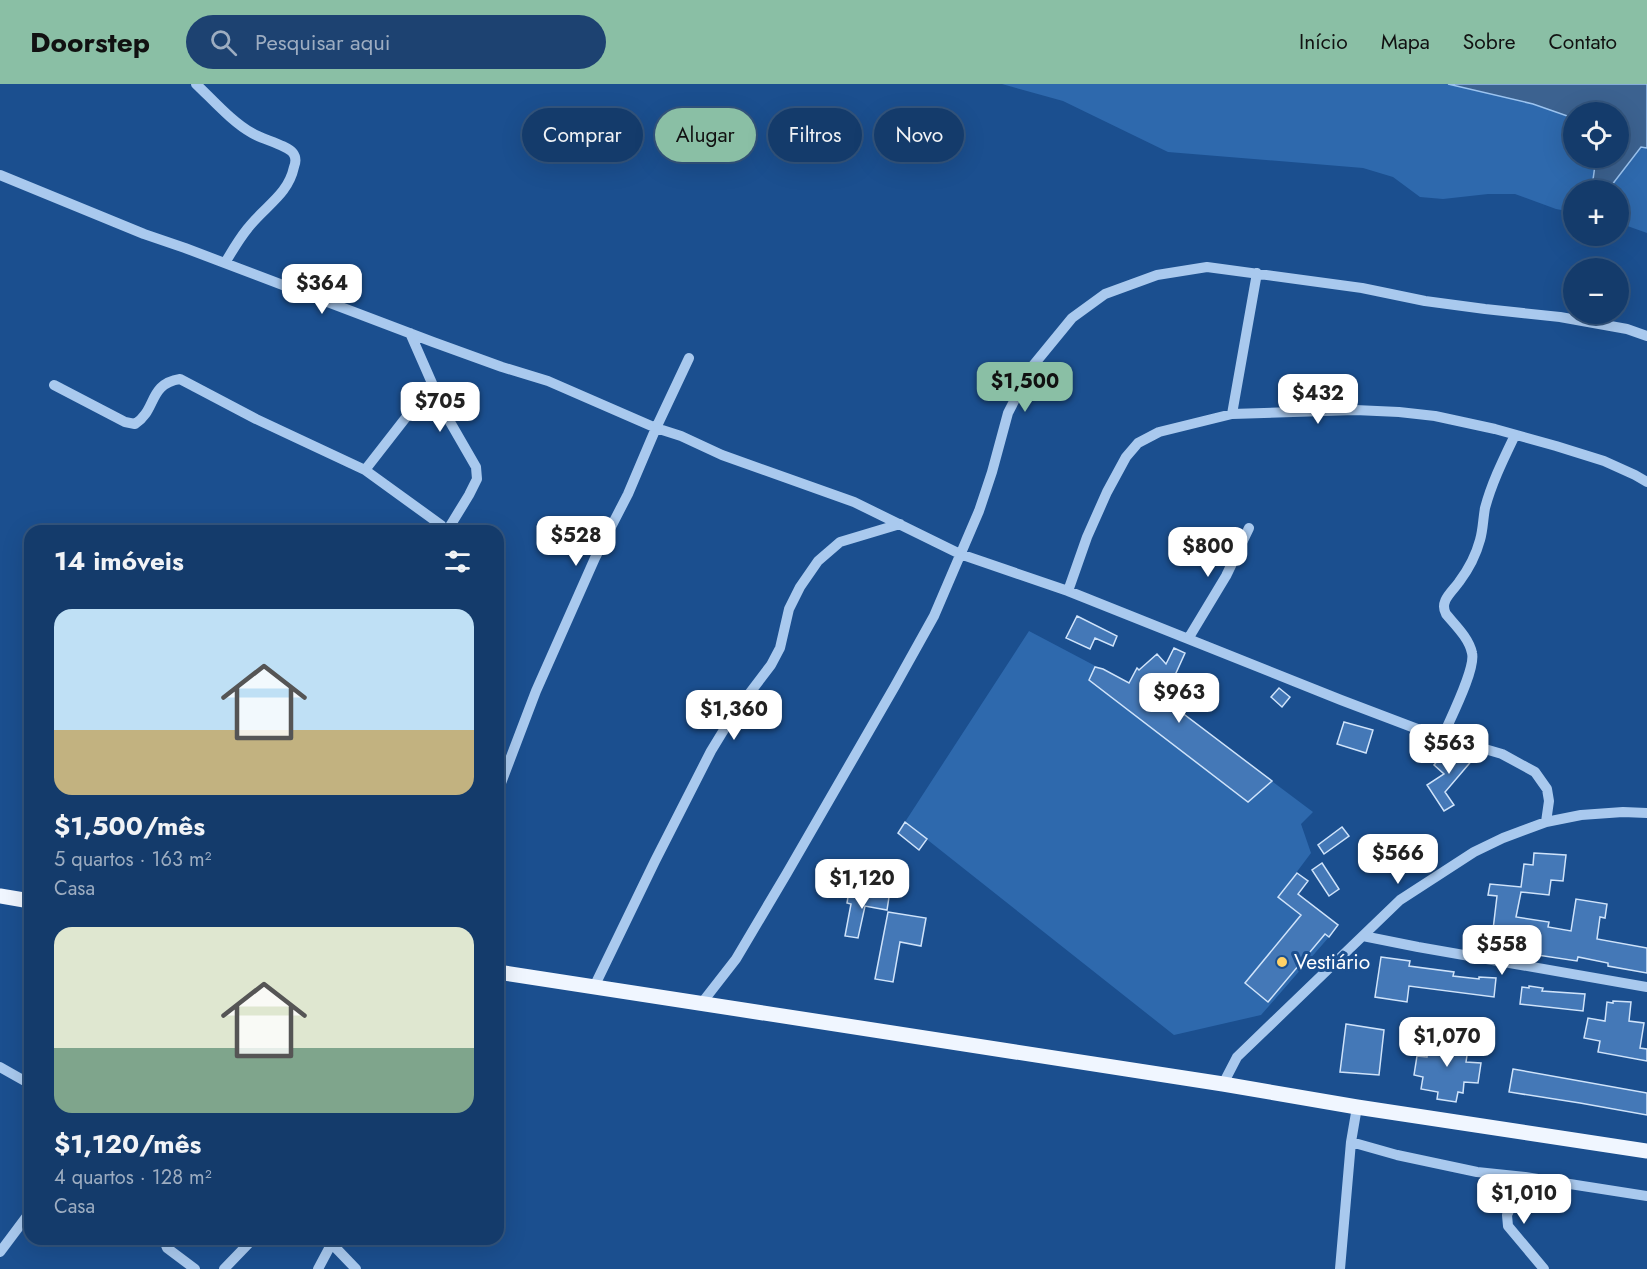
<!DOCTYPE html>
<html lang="pt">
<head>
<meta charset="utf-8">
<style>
  body { margin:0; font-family:Jost,sans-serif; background:#1d4271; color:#f1f3f6; height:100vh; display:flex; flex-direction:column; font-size:22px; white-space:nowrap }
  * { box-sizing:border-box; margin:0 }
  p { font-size:20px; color:#9dadc1 }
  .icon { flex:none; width:33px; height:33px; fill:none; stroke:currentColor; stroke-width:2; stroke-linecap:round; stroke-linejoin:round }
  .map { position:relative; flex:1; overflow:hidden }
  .details { position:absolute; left:24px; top:441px; width:480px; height:720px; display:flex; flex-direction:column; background:#143b6b; border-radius:18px; box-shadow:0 6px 24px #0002,0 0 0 2px #33557e }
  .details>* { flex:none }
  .banner { position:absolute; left:522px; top:24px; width:570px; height:54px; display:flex; gap:12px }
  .tools { position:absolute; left:1563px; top:18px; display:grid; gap:12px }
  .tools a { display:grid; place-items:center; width:66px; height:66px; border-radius:50%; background:#143b6b; box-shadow:0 6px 24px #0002,0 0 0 2px #33557e; font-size:30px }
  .price { position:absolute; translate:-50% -51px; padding:0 14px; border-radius:12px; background:#fff; color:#222; font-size:20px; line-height:39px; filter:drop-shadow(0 2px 3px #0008) }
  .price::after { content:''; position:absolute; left:50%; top:36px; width:18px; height:14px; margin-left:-9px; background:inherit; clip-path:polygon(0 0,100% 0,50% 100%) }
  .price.current { background:#8abfa5; color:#111 }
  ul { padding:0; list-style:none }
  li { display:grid; align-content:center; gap:12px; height:318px; padding:0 30px }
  li span { display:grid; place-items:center; height:186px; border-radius:18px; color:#555 }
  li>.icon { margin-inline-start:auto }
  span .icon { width:108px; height:108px; fill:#fffc; stroke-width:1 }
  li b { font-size:26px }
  h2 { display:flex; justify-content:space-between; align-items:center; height:72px; padding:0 30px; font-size:26px }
  .tag { padding:0 21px; border-radius:27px; background:#143b6b; box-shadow:0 6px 24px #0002,0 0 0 2px #33557e; font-size:21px; line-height:54px }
  .tag.current { background:#8abfa5; color:#111 }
  header { display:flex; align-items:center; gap:36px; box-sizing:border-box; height:84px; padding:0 30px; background:#8abfa5; color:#111 }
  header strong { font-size:28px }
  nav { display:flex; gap:33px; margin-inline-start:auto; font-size:21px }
  .search { width:420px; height:54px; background:#1d4271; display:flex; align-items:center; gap:15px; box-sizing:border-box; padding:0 21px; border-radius:33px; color:#9dadc1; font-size:22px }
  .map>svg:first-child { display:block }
  .green { fill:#2e69ad; fill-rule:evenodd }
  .water { fill:#3c6290; stroke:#9cc4f0; stroke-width:1.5 }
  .building { fill:#4478b7; stroke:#cfe3fa; stroke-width:1.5 }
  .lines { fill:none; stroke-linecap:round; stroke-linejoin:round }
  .minor { stroke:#a9c9ee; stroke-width:10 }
  .major { stroke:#f0f6ff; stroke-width:15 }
  .poi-dot { fill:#ffd166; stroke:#1b4f8f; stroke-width:2 }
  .labels { text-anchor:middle; stroke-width:6; stroke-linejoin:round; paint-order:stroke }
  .poi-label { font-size:21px; fill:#fff; stroke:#1b4f8f; text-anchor:start }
</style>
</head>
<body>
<header>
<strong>Doorstep</strong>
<div class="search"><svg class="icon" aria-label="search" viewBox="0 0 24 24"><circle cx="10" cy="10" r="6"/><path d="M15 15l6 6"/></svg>Pesquisar aqui</div>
<nav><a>Início</a><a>Mapa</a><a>Sobre</a><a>Contato</a></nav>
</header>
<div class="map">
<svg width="1647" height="1185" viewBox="0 0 1647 1185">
  <rect width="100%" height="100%" fill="#1b4f8f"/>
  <path class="green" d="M1002,0H1647V149L1619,139L1618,106H1574L1573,128L1556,125L1515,110H1488L1443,115L1420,113L1393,93L1363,84L1168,68L1063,17ZM1574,28H1618V74H1574Z
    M1029,547L1158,615L1164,616L1313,728L1301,740L1311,769L1278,813L1329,853L1261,931L1174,951L905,738Z"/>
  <path class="water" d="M1448,0H1647V64L1641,63L1608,106H1596L1592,103L1596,74H1618V28H1574L1573,34L1533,20Z"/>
  <path class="building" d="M1077,532L1117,552L1113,562L1095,554L1090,565L1066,554Z
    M1174,564L1185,569L1176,589L1170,594L1160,612L1272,697L1248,718L1089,596L1095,583L1103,585L1129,599L1137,584L1139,586L1157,570L1166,580Z
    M1279,604L1290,613L1282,623L1271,613Z
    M1344,638L1373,646L1366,669L1337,660Z
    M1448,664L1455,670L1460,665L1469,672L1471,671L1474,674L1445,708L1454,721L1444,727L1427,701L1444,690L1434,681Z
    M905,738L927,755L919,766L898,749Z
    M1342,743L1349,752L1324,770L1318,761Z
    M1534,769L1566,771L1563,797L1551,796L1549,811L1521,808L1516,833L1549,838L1548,843L1571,847L1576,815L1607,820L1605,834L1600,833L1597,855L1647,864V889L1608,882V879L1578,873L1577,877L1510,867L1509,871L1494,868L1496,855L1492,854L1497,812L1488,811L1490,800L1521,803L1524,780L1533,781Z
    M1322,779L1339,805L1329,812L1312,786Z
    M1297,789L1308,797L1298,810L1338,841L1329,853L1325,850L1268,918L1245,899L1301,831L1278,813Z
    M849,807L889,813L887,826L865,822L858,854L845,852L851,820L847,819Z
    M888,828L926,834L921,862L900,858L893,898L875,895Z
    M1381,873L1410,877L1409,882L1454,888L1453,892L1479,895V893L1496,894L1494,913L1409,902L1407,918L1375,913Z
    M1529,902L1543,904L1542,907L1585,910L1583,927L1520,920L1522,903L1529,904Z
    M1613,917L1631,918L1629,937L1644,939L1640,964L1647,965V977L1598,968L1600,957L1584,954L1588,934L1605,937L1607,918L1613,919Z
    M1346,940L1384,946L1379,991L1340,988Z
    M1439,947L1459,950L1458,956L1464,957L1462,965H1468L1466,978L1481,979L1478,999L1464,998L1463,1009L1458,1008L1456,1018L1437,1015L1438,1008L1421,1005L1423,993L1414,991L1417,972L1427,973L1429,960L1437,961Z
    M1513,985L1647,1009V1031L1580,1019L1509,1008Z"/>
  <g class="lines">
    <path class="minor" d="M196,0C212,15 233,39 252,49C261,55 287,61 293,69C296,73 296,78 294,83C288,111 265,122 248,144C239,155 232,167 225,179
      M0,91L144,150L185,164L433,258L502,283L548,297L656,344L681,352L722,371L854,418L960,470L1068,507L1341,616L1420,646L1502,670L1535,688L1547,705L1549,717L1546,738
      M410,249L446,331L476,383L477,395L469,411L447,447
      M54,301L125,338L135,340C157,326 148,300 180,295L256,335L365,386L441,441L445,447
      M1232,330L1257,189
      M365,386L432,300
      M1068,507L1087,453L1107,408L1126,373L1138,359L1159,348L1232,330L1355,326L1399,328L1435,332L1495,345L1556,362L1604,377L1635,391L1647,398
      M1188,555L1226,492L1249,444
      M1443,652C1450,635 1476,585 1472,569C1469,554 1455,541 1446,530C1439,517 1452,508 1459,498C1468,486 1476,471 1480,456C1483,446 1483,435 1485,424C1492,398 1504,374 1515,351
      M498,707L536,607L595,474L628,410L656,344L689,274
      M1363,852L1418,863L1647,903
      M594,903L655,777L711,667L733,631L771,581L780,564L789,525L800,503L818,477L840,458L900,440
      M701,920L736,875L787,789L895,602L934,532L979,427L992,388L1008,329L1031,284L1072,234L1105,210L1157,191L1207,183L1362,204L1425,217L1485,225L1560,233L1627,245L1647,252
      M0,983L30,1000
      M1223,1000L1237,973L1400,816L1474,768L1503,754L1546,738L1581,731L1623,728L1647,729
      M1351,1058L1397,1071L1477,1088L1525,1093L1647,1112
      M1525,1093L1507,1131L1508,1142L1544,1185
      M166,1155L165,1159L167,1164L195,1185
      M332,1160L356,1185
      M0,1168L30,1128
      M224,1185L253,1155
      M318,1185L334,1155
      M1340,1185L1351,1058L1357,1023"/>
    <path class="major" d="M0,812L30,817
      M498,888L1223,1000L1357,1023L1647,1067"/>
  </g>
  <circle class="poi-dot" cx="1282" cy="878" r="6"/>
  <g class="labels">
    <g class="poi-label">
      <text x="1294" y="885">Vestiário</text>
    </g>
  </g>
</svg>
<div class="tools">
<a><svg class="icon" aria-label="locate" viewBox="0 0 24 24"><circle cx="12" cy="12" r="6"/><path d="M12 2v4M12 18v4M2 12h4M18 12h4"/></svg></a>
<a>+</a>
<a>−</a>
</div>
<b class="price" style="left:322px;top:231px">$364</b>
<b class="price current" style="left:1025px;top:329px">$1,500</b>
<b class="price" style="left:1318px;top:341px">$432</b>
<b class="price" style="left:440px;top:349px">$705</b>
<b class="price" style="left:576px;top:483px">$528</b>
<b class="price" style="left:1208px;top:494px">$800</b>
<b class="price" style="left:1179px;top:640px">$963</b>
<b class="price" style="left:734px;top:657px">$1,360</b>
<b class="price" style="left:1449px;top:691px">$563</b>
<b class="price" style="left:1398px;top:801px">$566</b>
<b class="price" style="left:862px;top:826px">$1,120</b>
<b class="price" style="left:1502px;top:892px">$558</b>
<b class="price" style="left:1447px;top:984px">$1,070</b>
<b class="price" style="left:1524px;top:1141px">$1,010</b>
<div class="banner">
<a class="tag">Comprar</a>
<a class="tag current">Alugar</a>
<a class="tag">Filtros</a>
<a class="tag">Novo</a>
</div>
<section class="details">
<h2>14 imóveis<svg class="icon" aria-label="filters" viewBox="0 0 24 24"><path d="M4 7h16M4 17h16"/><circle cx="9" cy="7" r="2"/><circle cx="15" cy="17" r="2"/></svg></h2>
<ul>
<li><span style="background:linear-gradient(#bfe0f5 65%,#c2b280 0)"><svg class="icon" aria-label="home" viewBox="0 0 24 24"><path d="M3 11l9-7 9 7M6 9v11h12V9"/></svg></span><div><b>$1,500/mês</b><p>5 quartos · 163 m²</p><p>Casa</p></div></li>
<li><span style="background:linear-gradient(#dfe7d0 65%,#7fa58c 0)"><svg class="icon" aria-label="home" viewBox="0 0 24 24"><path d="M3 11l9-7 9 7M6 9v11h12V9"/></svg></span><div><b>$1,120/mês</b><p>4 quartos · 128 m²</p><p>Casa</p></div></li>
</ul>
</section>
</div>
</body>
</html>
